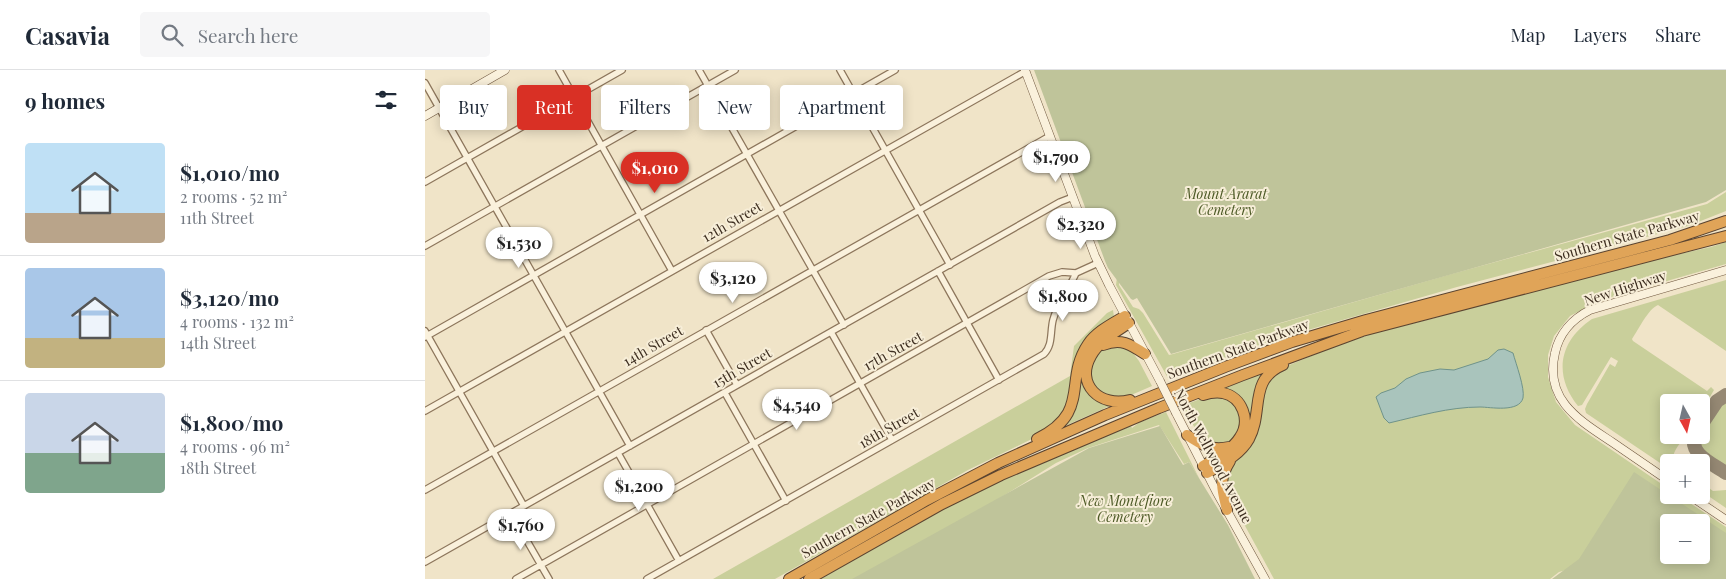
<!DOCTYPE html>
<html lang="en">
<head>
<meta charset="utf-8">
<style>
  body { margin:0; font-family:"Playfair Display",serif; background:#f6f6f7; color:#1f2937; height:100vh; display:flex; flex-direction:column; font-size:19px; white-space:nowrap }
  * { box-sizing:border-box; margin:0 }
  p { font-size:16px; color:#747a83 }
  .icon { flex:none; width:28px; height:28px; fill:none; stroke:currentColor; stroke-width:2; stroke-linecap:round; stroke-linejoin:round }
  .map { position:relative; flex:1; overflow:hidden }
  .drawer { display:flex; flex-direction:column; background:#fff; width:425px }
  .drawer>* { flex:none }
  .hud { position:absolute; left:15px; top:15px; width:475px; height:45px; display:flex; gap:10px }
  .needle { width:32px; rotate:172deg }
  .tools { position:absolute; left:1235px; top:324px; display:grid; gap:10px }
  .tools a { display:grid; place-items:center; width:50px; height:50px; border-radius:5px; background:#fff; box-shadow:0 2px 12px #0003; font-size:25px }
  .price { position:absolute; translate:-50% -42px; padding:0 11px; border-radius:18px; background:#fff; color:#222; font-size:16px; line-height:32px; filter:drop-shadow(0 1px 2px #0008) }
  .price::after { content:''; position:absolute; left:50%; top:30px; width:15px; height:11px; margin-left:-8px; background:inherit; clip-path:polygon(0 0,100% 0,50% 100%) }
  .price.current { background:#d93025; color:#fff }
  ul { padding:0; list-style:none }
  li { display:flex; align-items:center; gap:15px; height:125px; padding:0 25px }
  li+li { border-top:1px solid #e0e1e3 }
  li span { display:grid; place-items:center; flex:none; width:140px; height:100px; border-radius:5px; color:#555 }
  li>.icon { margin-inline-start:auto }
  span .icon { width:60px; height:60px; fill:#fffc; stroke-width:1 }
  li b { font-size:21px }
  h2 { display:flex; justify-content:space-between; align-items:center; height:60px; padding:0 25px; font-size:21px }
  .chip { padding:0 18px; border-radius:5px; background:#fff; box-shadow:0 2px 12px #0003; font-size:18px; line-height:45px }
  .chip.current { background:#d93025; color:#fff }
  header { display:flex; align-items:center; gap:30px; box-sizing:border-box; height:70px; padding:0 25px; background:#fff; border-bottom:1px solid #e0e1e3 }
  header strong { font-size:24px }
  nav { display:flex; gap:28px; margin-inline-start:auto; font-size:18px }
  .search { width:350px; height:45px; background:#f6f6f7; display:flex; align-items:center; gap:12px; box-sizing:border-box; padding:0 18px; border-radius:5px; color:#747a83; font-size:19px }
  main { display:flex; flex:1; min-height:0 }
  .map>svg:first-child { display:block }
  .green { fill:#c9cf9b; fill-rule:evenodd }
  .cemetery { fill:#bfc49a; fill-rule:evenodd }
  .water { fill:#a9c4bc; stroke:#6f938a }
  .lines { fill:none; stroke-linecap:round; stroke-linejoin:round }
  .taxiway { stroke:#968974; stroke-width:14 }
  .street-casing { stroke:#8d765c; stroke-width:8 }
  .secondary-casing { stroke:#6f573f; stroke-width:9 }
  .highway-casing { stroke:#5b4430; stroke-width:12 }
  .street { stroke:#faf1dc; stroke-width:5.5 }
  .secondary { stroke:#faf1dc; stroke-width:8 }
  .highway { stroke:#e0a458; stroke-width:10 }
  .secondary-bridge-casing { stroke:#6f573f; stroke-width:9; stroke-linecap:butt }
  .secondary-bridge { stroke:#faf1dc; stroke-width:8 }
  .labels { text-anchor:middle; stroke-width:4; stroke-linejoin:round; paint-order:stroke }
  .park-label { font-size:14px; font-style:italic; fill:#4d5a26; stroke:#f7eed8 }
  .street-label { font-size:14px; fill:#3d2e20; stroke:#f7eed8 }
</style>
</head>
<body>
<header>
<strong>Casavia</strong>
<div class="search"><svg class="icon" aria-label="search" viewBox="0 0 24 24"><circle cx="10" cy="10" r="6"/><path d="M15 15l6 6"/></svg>Search here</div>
<nav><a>Map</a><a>Layers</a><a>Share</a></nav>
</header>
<main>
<section class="drawer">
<h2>9 homes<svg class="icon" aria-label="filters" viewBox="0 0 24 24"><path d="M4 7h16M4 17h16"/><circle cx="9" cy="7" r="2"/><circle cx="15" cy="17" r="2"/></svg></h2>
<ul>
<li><span style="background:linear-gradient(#bfe0f5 70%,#b9a48a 0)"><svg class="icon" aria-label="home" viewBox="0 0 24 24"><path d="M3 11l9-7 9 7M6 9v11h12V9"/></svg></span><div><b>$1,010/mo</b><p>2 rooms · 52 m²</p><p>11th Street</p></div></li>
<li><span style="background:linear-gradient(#a9c7e8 70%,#c2b280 0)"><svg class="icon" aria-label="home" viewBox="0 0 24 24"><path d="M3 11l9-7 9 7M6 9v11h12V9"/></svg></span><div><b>$3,120/mo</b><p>4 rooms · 132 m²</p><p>14th Street</p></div></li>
<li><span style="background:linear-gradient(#c9d6e8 60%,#7fa58c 0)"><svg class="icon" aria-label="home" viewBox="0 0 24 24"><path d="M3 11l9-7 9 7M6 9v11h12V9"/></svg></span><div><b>$1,800/mo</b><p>4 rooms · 96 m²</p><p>18th Street</p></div></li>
</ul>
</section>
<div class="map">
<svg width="1301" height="509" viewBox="0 0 1301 509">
  <rect width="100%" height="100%" fill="#f0e4c8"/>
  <path class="green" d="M1301,122V141L1263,156L1032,217L855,268L760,302L744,310L691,215L692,207L694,206V215L708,237L714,239L718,243L744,285L748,284L1023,205L1282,134Z
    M1301,172V194L1176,230L1145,246L1129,266L1123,285V307L1131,332L1150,355L1244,419V425H1253L1301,457V509L1148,498L1134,502L1125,509H849L801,421L798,405L827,371L837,318L850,301L903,279L949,263L1014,247L1038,237L1218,192L1286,177ZM1244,452H1276V485H1244Z
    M1301,210V281L1233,235C1223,239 1214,259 1207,269L1208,271L1282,321L1286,317L1289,320L1276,342V332H1244V365H1261C1256,373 1245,383 1249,392H1244V399L1161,343L1160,339L1162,334L1185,294L1190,297L1193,291L1186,287L1157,335L1153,336C1128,305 1134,271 1167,249Z
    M688,240L689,247L676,256L644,332L633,352L609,368L543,400L350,509H288L645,306L649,276L682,243Z
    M687,273L705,279L714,291L727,316L697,329L675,325L665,308C668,288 668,283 687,273Z
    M669,275L661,314L689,334L631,360L653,307Z
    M841,300L826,357L806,380L821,343L794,319Z
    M788,324L810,332C820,354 815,372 790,377L772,367L774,365L757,336Z
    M1301,332V397C1291,390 1273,383 1273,369L1296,336Z
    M741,342L775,410L764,392L759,394L734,355L663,378L631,393L546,446L429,509H395L533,430L567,413L706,356L707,358L715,352Z
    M1276,412L1288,421L1301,420V438L1276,421Z"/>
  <path class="cemetery" d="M609,0H1301V120L1281,132L746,284L712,228L708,230L706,229L683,198L680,191Z
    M735,356L758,395L764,392L803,455L830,509H427L664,378Z
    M1209,402L1301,463V509H1127L1154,489ZM1276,452V485H1244V452Z"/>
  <path class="water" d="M1079,279L1088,283C1091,294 1100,318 1098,328C1094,343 1065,337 1055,337C1024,337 994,346 964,353L959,348L951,327L956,323L970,318L981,309L995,303L1015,299L1029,300L1063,289L1073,280Z"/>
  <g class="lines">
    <path class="taxiway" d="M1276,355L1292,331L1301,325
      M1270,365C1263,384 1288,394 1301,403"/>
    <g class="street-casing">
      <path id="street" d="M134,0L247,201
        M274,0L419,255
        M415,0L525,195
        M0,13L205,376
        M0,112L197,0
        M0,176L310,0
        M513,201L574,310
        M281,260L312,315
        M0,261L99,436
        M406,262L467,370
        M0,267L470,0
        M300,323L361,431
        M0,341L601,1
        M193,383L254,491
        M0,420L625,66
        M86,443L124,509
        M0,492L635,132L648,127
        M91,509L624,206L637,202L651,203L673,193
        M222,509L619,284C628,275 625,262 628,250C632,234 644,219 651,203"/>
    </g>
    <g class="secondary-casing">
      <path id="secondary" d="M600,0L670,186L684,215L735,311
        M0,46L80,0
        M751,343L791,421L840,509
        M1244,411C1225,398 1206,385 1187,372C1154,350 1119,330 1130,283C1134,264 1147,249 1165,240L1301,200
        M1264,425L1301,450"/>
    </g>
    <g class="highway-casing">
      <path id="highway" d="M704,253C691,262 674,271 666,286C650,314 675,338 705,330
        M678,275C696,268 705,274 720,284
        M762,365C777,375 786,381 804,377
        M612,369C667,342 638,311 663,274C672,261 687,254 700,246
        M778,396C791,388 807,380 815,367C826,350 817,327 798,323C791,322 784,323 778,325
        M782,403C797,394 815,385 824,369C839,341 823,310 858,295
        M802,440C797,419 793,410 805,391
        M364,509L502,430L573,393L680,345L800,297L867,272L941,250L1245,170L1301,151
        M384,509L517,434L576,405L734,338L818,305L937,261L1301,166"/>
    </g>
    <use href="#street" class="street"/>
    <use href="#secondary" class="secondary"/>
    <use href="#highway" class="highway"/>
    <g class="secondary-bridge-casing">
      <path id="secondary-bridge" d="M735,311L751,343"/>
    </g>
    <use href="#secondary-bridge" class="secondary-bridge"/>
  </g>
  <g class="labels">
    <g class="park-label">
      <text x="801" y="129">Mount Ararat<tspan x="801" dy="16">Cemetery</tspan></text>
      <text x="700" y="436">New Montefiore<tspan x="700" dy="16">Cemetery</tspan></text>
    </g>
    <g class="street-label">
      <text transform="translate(307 152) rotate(-30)" y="5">12th Street</text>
      <text transform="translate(1202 166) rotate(-16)" y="5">Southern State Parkway</text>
      <text transform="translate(1200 218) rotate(-18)" y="5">New Highway</text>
      <text transform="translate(228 276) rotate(-30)" y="5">14th Street</text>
      <text transform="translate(813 279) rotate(-20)" y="5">Southern State Parkway</text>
      <text transform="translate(468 281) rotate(-29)" y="5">17th Street</text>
      <text transform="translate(317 298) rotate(-30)" y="5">15th Street</text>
      <text transform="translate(464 358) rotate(-30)" y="5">18th Street</text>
      <text transform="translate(788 386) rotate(62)" y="5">North Wellwood Avenue</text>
      <text transform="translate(443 448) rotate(-29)" y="5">Southern State Parkway</text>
    </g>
  </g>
</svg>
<div class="tools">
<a><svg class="needle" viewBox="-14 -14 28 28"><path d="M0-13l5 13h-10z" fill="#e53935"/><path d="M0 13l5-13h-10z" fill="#747a83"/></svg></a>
<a>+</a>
<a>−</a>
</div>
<b class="price" style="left:631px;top:113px">$1,790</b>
<b class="price current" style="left:230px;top:124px">$1,010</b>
<b class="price" style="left:656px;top:180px">$2,320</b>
<b class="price" style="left:94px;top:199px">$1,530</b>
<b class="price" style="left:308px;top:234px">$3,120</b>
<b class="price" style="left:638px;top:252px">$1,800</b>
<b class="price" style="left:372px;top:361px">$4,540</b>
<b class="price" style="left:214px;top:442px">$1,200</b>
<b class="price" style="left:96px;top:481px">$1,760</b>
<div class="hud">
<a class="chip">Buy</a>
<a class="chip current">Rent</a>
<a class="chip">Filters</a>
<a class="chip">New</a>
<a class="chip">Apartment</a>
</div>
</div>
</main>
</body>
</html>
